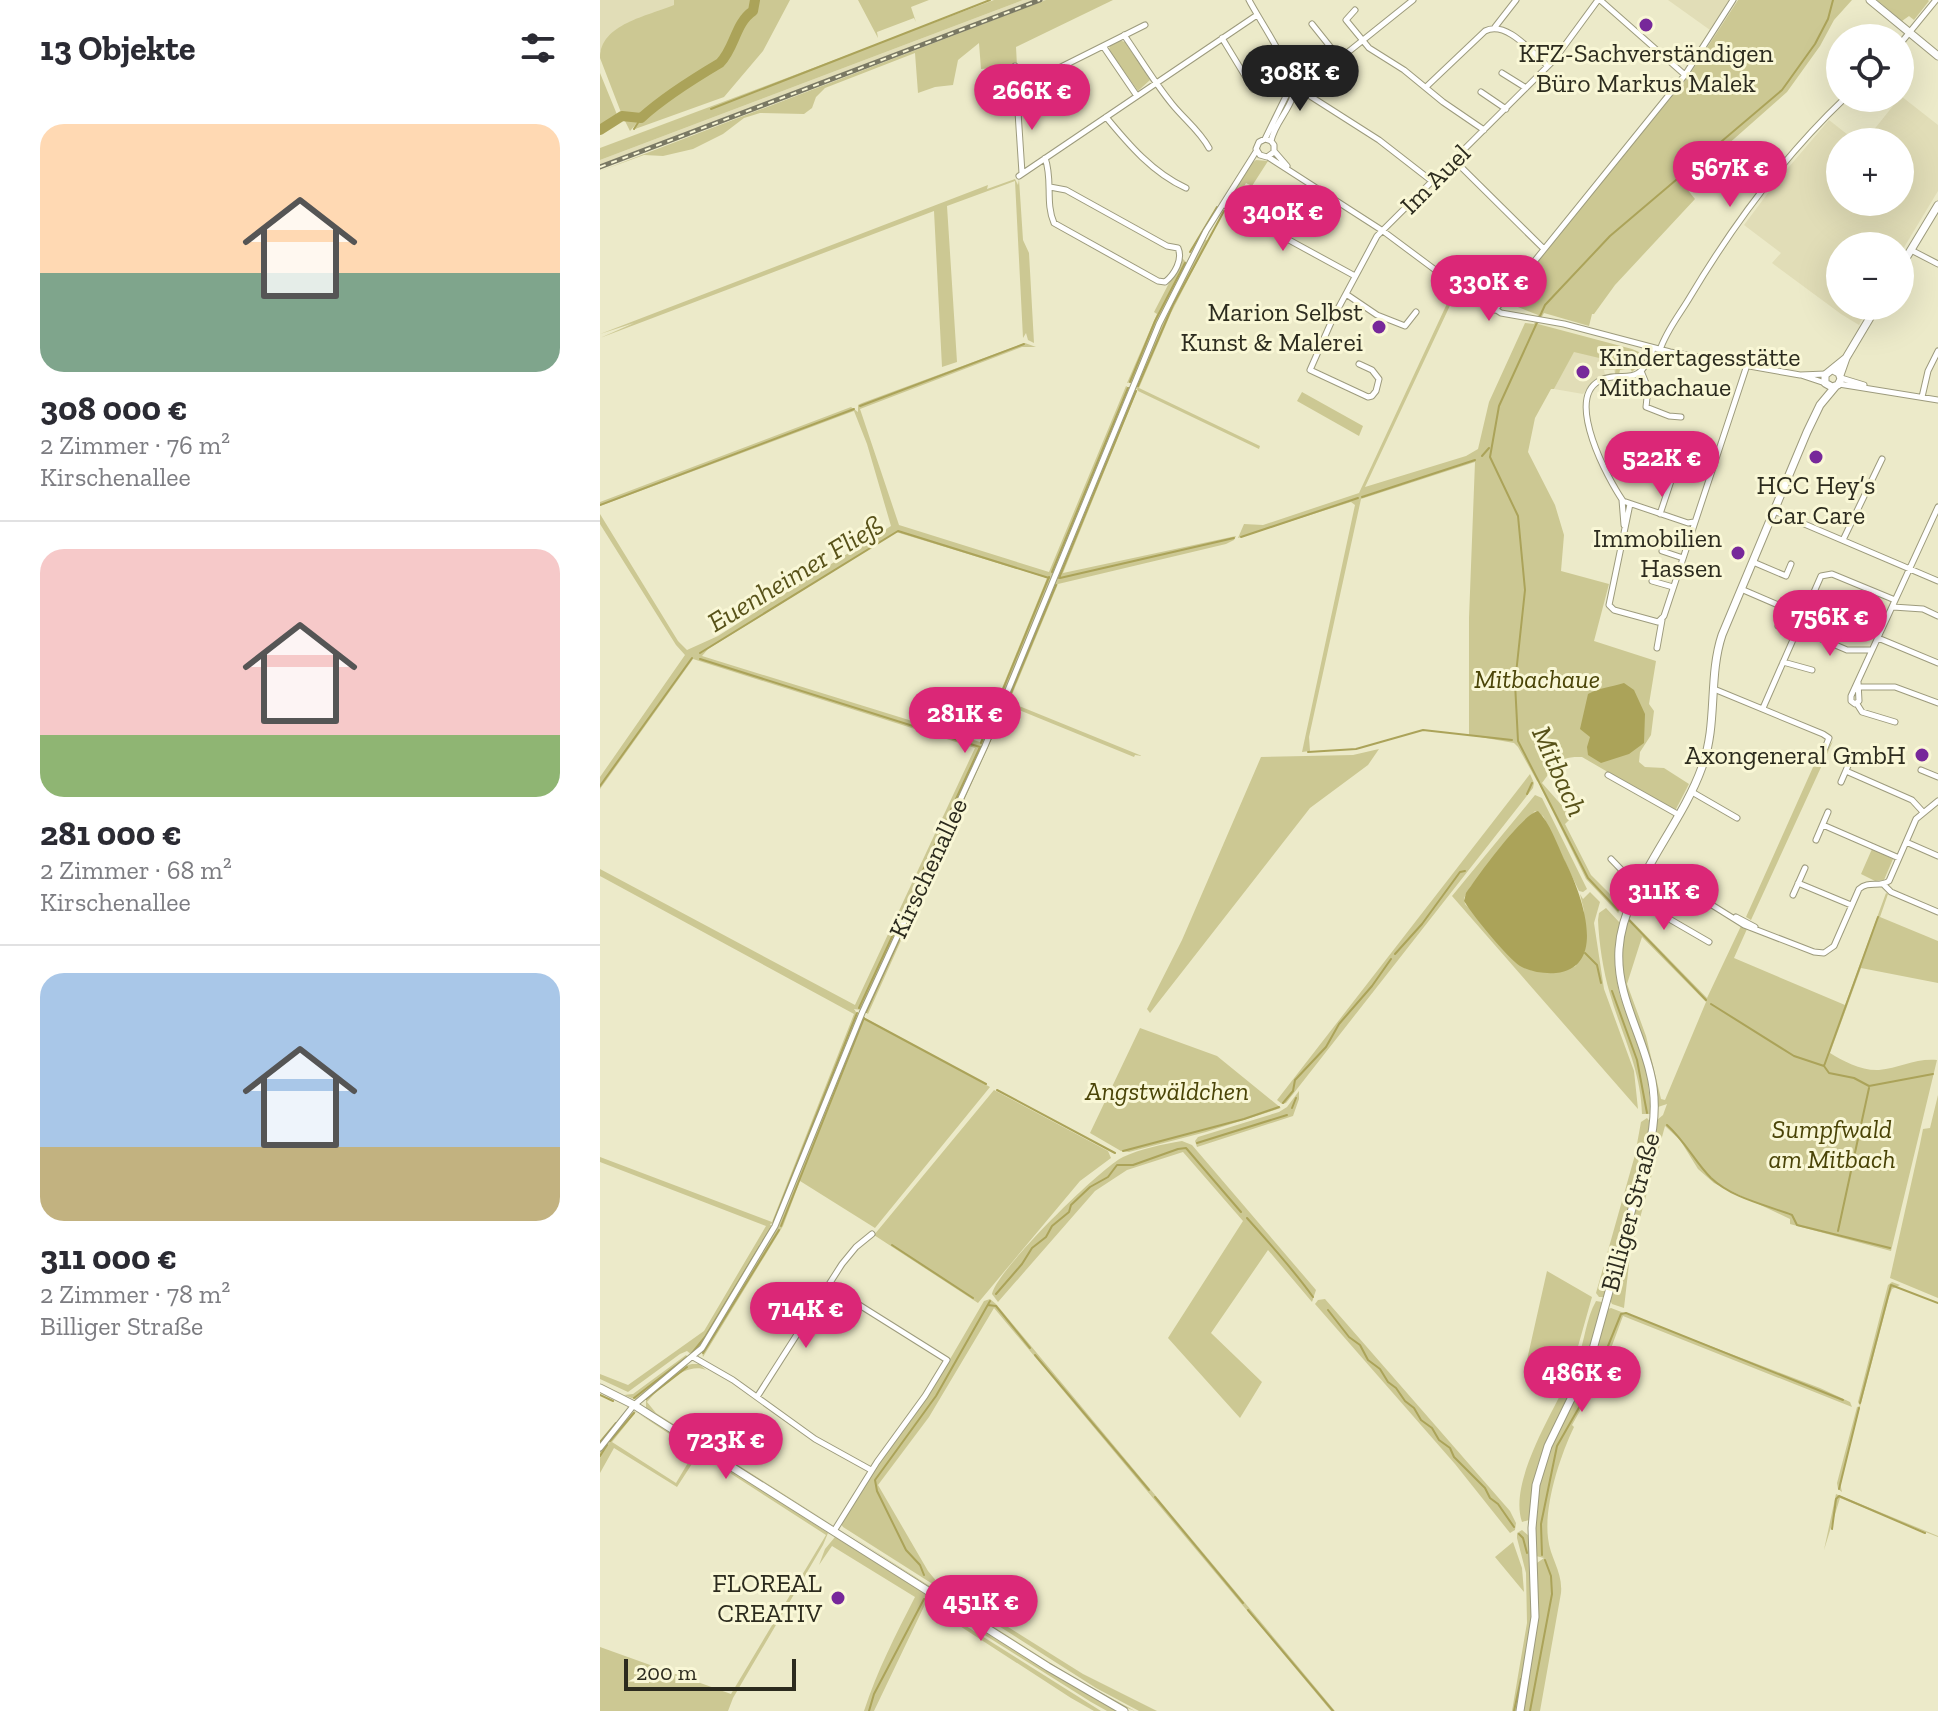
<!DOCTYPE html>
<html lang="de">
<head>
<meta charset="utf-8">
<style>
  body { margin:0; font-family:"Zilla Slab",serif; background:#f2f2f3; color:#2b2b33; height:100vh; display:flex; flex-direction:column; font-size:30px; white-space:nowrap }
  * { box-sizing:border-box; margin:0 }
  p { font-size:26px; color:#7c7c81 }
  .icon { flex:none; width:44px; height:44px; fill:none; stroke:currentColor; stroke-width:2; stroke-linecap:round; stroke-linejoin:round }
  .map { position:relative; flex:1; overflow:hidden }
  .panel { display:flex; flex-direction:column; background:#fff; width:600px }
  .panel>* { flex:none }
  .fabs { position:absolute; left:1226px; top:24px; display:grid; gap:16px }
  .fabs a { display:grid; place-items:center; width:88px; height:88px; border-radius:50%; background:#fff; box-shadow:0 8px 32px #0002; font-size:40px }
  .scale { position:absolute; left:24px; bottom:20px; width:172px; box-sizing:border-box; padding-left:8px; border:4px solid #2c2b1e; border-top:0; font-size:22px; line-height:28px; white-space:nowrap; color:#2c2b1e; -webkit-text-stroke:6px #f9f7d6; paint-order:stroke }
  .price { position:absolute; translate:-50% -68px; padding:0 18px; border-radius:28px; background:#db2777; color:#fff; font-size:26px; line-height:52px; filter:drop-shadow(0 2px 4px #0008) }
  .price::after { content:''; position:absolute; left:50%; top:48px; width:24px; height:18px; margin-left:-12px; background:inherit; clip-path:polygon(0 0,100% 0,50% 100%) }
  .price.on { background:#222; color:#fff }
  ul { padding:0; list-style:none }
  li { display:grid; align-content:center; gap:16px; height:424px; padding:0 40px }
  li+li { border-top:2px solid #e1e1e2 }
  li span { display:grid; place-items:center; height:248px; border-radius:24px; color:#555 }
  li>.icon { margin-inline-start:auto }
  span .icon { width:144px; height:144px; fill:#fffc; stroke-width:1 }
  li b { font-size:34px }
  h2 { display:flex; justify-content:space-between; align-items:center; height:96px; padding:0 40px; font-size:34px }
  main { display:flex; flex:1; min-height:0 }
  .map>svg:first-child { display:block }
  .built { fill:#e1ddb7 }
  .green { fill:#ccc893; fill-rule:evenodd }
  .water { fill:#aba359 }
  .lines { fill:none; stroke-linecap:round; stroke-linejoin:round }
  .stream { stroke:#aba359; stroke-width:2 }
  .river { stroke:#aba359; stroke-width:10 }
  .street-casing { stroke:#9d9b7d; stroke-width:7 }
  .secondary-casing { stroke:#9d9b7d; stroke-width:9 }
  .street { stroke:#fff; stroke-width:5 }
  .secondary { stroke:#fff; stroke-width:7 }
  .rail-casing { stroke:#7a7964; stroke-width:5 }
  .rail { stroke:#f9f7d6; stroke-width:2; stroke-dasharray:6; stroke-linecap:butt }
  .poi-dot { fill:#77289a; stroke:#f9f7d6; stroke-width:3 }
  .labels { text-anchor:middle; stroke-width:6; stroke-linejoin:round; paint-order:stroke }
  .poi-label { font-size:26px; fill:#2c2b1e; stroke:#f9f7d6; text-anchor:end }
  .street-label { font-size:26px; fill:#2c2b1e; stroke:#f9f7d6 }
  .park-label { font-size:26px; font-style:italic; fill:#4a4407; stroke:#f9f7d6 }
  .water-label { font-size:28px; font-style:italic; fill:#585219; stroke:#f9f7d6 }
</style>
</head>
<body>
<main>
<section class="panel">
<h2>13 Objekte<svg class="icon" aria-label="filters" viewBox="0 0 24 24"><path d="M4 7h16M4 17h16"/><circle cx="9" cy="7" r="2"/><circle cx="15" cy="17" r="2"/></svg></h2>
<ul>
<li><span style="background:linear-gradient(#ffd9b3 60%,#7fa58c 0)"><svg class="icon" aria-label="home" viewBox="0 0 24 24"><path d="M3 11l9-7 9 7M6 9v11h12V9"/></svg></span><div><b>308 000 €</b><p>2 Zimmer · 76 m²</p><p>Kirschenallee</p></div></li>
<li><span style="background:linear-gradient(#f6c9c9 75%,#8fb573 0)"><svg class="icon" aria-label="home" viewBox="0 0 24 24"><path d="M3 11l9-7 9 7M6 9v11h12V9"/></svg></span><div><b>281 000 €</b><p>2 Zimmer · 68 m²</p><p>Kirschenallee</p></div></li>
<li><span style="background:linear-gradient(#a9c7e8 70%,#c2b280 0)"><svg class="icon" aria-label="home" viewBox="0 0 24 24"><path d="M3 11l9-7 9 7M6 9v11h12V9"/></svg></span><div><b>311 000 €</b><p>2 Zimmer · 78 m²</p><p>Billiger Straße</p></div></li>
</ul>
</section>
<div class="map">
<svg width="1338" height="1711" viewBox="0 0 1338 1711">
  <rect width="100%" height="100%" fill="#eceac9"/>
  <path class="built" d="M0,0H103L0,51Z
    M423,0H447L0,169V160Z
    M1068,0H1129L1110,30Z
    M1301,96L1338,125V191L1300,254V246H1240V306H1269L1259,325L1241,314L1172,263L1181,253L1144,225L1177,181L1229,120L1257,142H1240V202H1300V142H1264Z
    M974,351L1016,362L1015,374L1014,370H1004L1005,375L994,380L983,394L954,389Z"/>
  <path class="green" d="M74,0H154C153,11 147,10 141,18C140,27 125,56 119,62L68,97L52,105L42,115H22L0,58C0,24 48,16 74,5Z
    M157,0H190L163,51L124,97L35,129L37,123L30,131L23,117L30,116L40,121L55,106L67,101L124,62C129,55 129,52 131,44C132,40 141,28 144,21C148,11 156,13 157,0Z
    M258,0H329L311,7L316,22L314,18L277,32L278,38Z
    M394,0H423L0,160V148Z
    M446,0H513L416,47L417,66L381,69L379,43L358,60L353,85L335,87L318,93L315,53L225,88L216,97L212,108L204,114L160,113L144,118L123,134L93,149L63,156L44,155L0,171Z
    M1138,0H1252L1234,20L1220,46L1187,92L1083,184L1095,199L1015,285L994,314H992L989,326L944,313L938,324L1032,349L1046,355L1043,362L1032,372L1030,368L1020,370L1019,375L1015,374L1016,362L974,352L954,389H951L935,418L928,452L955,505L964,535L961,571L1009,584L994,641L1056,661L1049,704L1054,711L1051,735L1040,752L1039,762L1045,767L1064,768L1089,784L1075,811L982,757C957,756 956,765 942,783L972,817L965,824L991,875L1023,907L1018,913L986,879L940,786L941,783L937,781L918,747L914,743L869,735V618L875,462L761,499L709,737L710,751L702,752L755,505L751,502L638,538L644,524L663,525L759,493L851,295L854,297L765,487L866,456L878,449L889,402L925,323L934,324L938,315L908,303L906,298L1088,77Z
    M1277,0H1328L1329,1L1314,20L1309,16L1302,21Z
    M519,40L525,42L550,80L538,91L509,50L510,45Z
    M0,73L18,117L0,129Z
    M656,160L668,161L652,186L646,183L633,206L629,199L651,164Z
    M415,179L418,185L419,179L423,240L429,253L434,343L428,340L426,333L423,338L415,181L347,206L357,362L342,367L334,211L0,338L34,323L0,334L388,185L387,189Z
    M604,239L608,241L571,313L539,388L660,446L659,449L538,391L535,387L558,329Z
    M582,258L586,262V265L556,324L532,382L527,383L557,314L554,312Z
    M425,343L436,347H422L260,409L299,525L449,572L526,386L529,388L384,744L261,1010L254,1009L258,1015L175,1223L170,1224L172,1227L98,1349L92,1355L87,1351L80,1354L28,1392L0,1379V1374L28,1385L104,1331L166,1226L0,1162V1157L172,1222L254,1014L0,876V869L255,1005L375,748L93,659L0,789V777L85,655L76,645L0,524V514L78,641L87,650L118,636L291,526L267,444L254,411L0,506V502L251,407L258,412V405L262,403ZM296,532L447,578L380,742L102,656L108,649Z
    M535,389L537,391L463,573L636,536L634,540L626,544L458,584L409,702L542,756L535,755L534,757L407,705L268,1014L265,1012L379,764Z
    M702,392L763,426L759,436L697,401Z
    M1038,438L1082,452L1073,478L1046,469V457Z
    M1233,741L1151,920L1146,917L1222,747L1227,749Z
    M779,749L768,765L710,808L550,1013L547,1009L582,940L661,757L753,755Z
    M930,774L934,783L933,788L686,1103L682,1104L677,1100Z
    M935,795L942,798L987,889L983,892L979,891L943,816L935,811L871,886L864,898L865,904L930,970L951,973L976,966L984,911L980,894L983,899L990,892L1000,902L994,923L1004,989L1034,1071L1038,1109L852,896Z
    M1272,849L1293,859L1284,880L1275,881L1261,874Z
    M1286,893L1288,894L1280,917L1338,941V983L1261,968L1230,1053C1243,1061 1262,1071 1279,1070C1299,1068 1316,1058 1337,1060L1291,1251L1190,1224V1219L1114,1183L1098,1169L1080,1140L1065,1126L1030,1255L1024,1308L1012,1304L1010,1300L1050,1158L1057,1120L1063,1115L1067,1104L1058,1107C1045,1057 1006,967 1029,918L1107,998L1141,926L1147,929L1134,958L1245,1005ZM1042,937L1106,1002L1065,1100L1061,1099L1046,1036L1027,984Z
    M1006,908L1020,923L1016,950V974L1019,993L1047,1072L1051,1114H1042C1041,1070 1022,1035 1010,994C1003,971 999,943 998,920L999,913Z
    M263,1017L390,1087L275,1228L200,1181L183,1226L103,1357L102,1351L177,1227Z
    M540,1028L617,1056L681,1108L606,1132L529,1152L521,1151L490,1133Z
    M394,1090L508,1151L511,1158L480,1181L378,1303L274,1235Z
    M699,1091V1099L693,1116L597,1147L595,1141L598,1137L679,1112L687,1107Z
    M1338,1095V1298L1290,1278L1320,1144L1323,1129L1330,1128Z
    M1047,1118L1051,1123L1047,1144L1004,1297H999L996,1293L1035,1155L1041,1122Z
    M582,1141L592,1145L716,1290L712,1302L668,1250L611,1333L662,1382L640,1418L568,1338L643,1221L583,1152L527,1170L495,1191L398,1302L392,1294C396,1271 499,1169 523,1157C540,1149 563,1144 582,1141Z
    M947,1271L992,1297L975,1357L958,1393L927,1360Z
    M1292,1282L1300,1285L1292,1289L1289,1297L1246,1460L1240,1483L1242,1492L1238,1489L1237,1483L1257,1407L1260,1406L1258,1402L1288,1285Z
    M390,1299L396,1304L735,1711H731L394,1308L329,1417L278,1485L328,1571L338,1583L483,1674L557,1711H539L496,1688L243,1527L241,1524L277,1465L339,1378L384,1301Z
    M725,1299L910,1511L916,1523L915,1530L910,1533L855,1464L715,1304L718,1300Z
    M996,1301L1002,1302L1003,1305L986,1364L938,1464L929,1520L922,1522C907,1478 961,1401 977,1360C985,1341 986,1318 996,1301Z
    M1011,1308L1220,1388L1250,1402L1252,1407L1023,1316L1003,1370L972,1425L974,1427C960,1456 944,1505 948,1538C950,1558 963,1572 961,1593L940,1711H923C933,1661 940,1614 937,1563L944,1558L936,1556L935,1526L938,1487L953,1442L988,1375L1008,1309Z
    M86,1355L89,1358L37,1400L24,1395L33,1394Z
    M92,1364H99L106,1370C86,1361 59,1388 47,1402L56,1413L234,1526L46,1409V1396L84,1366Z
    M34,1411L81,1438L80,1441L36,1412L12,1442L76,1483L95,1451L89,1447L92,1445L228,1533L223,1545L133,1698L128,1711H0V1647L131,1694L226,1535L99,1453L77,1487L14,1448L0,1473V1452Z
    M1236,1494L1338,1536V1537L1240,1498L1224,1550Z
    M240,1529L471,1676L535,1711L522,1706L450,1665Z
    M922,1530L929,1536L933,1612L917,1711H912L927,1623L926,1573L917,1538V1533Z
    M235,1537L329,1596L274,1711H264C277,1671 296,1634 315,1597L232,1546L219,1565L225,1549Z
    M913,1542L922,1568L924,1592L895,1557Z
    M336,1601L517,1711H507L491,1702L348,1612Z
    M331,1604L501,1711H494L471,1698L329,1606Z"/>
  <path class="water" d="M1024,683L1034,690L1045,714L1044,743L1029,754L1001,763L988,755L987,747L990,737L980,729L988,694C1001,687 1009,688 1024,683Z
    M938,811C950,823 957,844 964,859C979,888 1011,967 956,973C945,974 930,972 920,966C907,957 873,916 864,901L866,893C877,877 922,814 938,811Z"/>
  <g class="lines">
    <path class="stream" d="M111,109L390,0
      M34,129L41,118
      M590,252L617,207
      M530,382L555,321L585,263
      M538,386L573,305L624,211
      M260,406L424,344
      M882,456L889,448
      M762,497L875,460
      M0,505L254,409
      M641,537L758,498
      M452,572L528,388
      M459,578L536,391
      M460,578L634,538
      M100,653L298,531L449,578
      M100,659L380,747L313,892
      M408,700L456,585
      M381,743L449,577
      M708,752L756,749L823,730L912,740
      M0,786L92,658
      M927,794L932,783
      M1018,910L988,878L918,741L915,683L925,590L918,516L890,457L899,406L945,305L1010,236L1182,90L1215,44L1228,19L1233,0
      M1029,920L1106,1000
      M985,953L997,965L1001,983
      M795,954L822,924L860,872L865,871
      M1012,991L1037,1060L1047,1113
      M1111,1004L1194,1056L1224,1066L1229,1073L1254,1078L1269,1086L1333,1074
      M259,1008L311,896
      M266,1012L406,705
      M265,1019L386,1084
      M1224,1066L1278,917
      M397,1090L515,1153
      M683,1103L693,1091L695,1080L726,1047L739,1024L772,986L791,959
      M692,1108L696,1098
      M1067,1125C1085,1141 1095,1162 1111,1178C1132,1198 1166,1205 1192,1215L1197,1225L1290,1248
      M597,1143L687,1115
      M523,1151L644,1119L679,1107
      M647,1218C670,1244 693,1269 713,1297
      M174,1221L257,1013
      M181,1226L264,1018
      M1238,1231L1269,1088
      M163,1241L171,1228
      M292,1245L373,1298
      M396,1294L422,1264L432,1248L446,1237L452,1226L469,1212L471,1205L490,1187L508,1177L517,1165H533L578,1149L586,1148L641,1212
      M388,1305L396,1306L430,1348
      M728,1310L749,1337L760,1345L768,1360L780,1369L788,1382L796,1388L805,1401L814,1408L821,1420L832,1428L839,1440L850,1448L854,1457L885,1488L890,1498L898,1504L914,1527
      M92,1353L105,1337L160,1246
      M103,1353L179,1230
      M435,1355L549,1490
      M0,1395L13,1401
      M34,1398L87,1357
      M46,1399L87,1367
      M1260,1403L1291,1285L1338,1303
      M10,1441L34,1413
      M0,1442L16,1423
      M0,1456L7,1445
      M1239,1489L1259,1408
      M555,1497L643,1603
      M1232,1529L1236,1499L1239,1496L1325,1533
      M919,1534L923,1538L927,1553
      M942,1555L941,1524L957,1446L993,1383L1021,1314L1026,1313L1243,1400
      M324,1575L320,1565L306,1550L277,1491L275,1480L336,1396L390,1301
      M648,1610L733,1711
      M269,1711L274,1694L324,1599
      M914,1711L921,1679
      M930,1711L952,1594L951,1576L945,1560"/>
    <path class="river" d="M0,130L22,116L41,118C64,97 93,79 120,63C135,48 135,23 153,11L155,0"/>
    <g class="street-casing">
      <path id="street" d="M649,0C659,20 698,75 693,96C688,112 675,123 671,141L674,145V152L667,157L660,155L656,149L659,142L665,139L671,141
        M1000,0L1085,75
        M755,10L746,20L769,48L804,70L843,102L884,130
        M712,24L740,59
        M895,27L916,0
        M524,35C540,58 554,82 572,104C584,119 600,131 609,148
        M622,38L653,89
        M1300,44L1336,0
        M503,46L537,96
        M415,66L422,173
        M902,73L926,88
        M692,85H707L813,0
        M704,86L710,96L779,140L833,182
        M826,87L885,31C907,20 932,53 948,66
        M417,89L545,25
        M881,92L906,109
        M506,117C529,145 553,173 586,188
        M665,139L691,86
        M674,151L687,166
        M668,157L783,231L834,269L901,313L964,324L1070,352L1200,375L1226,374
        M445,158C453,179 445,203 454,223L558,281L565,282C575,274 583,259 578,248L567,246L466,190L450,187
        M854,160L943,248
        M419,176L657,15
        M623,204L755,276
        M1311,250L1338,264
        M746,294L777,315L805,326L816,312
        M895,310L1085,75L1133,0
        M1053,349C1038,392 1023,368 999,381C965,400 1008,479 1023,501L1088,523L1094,522
        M1060,350C1066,331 1080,314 1090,297C1133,225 1184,156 1245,98
        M759,364L772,370L779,379L776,391L772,396L768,397L710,370L733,318L777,236L954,60L998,0
        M1041,371L1048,388L1046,407L1069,416L1081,417
        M1201,375L1225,383
        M1241,378L1264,385
        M1239,384L1338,400
        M1322,397L1328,371L1338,351
        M1022,500L1024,525
        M1030,504L1009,605L1014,610L1058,622L1064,616L1147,365
        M1174,511L1338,581
        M1060,514L1072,478
        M1243,540L1282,459
        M1062,551L1083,558
        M1153,562L1186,576L1191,564
        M1052,581L1073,587
        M1141,589L1185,608
        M1210,599L1282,629
        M1293,607L1323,609L1338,616
        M1178,626L1189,599
        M1198,629L1247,650H1272
        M1278,638L1338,663
        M1057,648L1062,620
        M1183,662L1212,670
        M1258,682L1259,701L1255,704L1251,701V696L1338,507
        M1258,687H1295L1338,703
        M1114,689L1223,734L1229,738L1225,748
        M1257,704L1262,712L1295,722
        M1163,708L1221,576L1232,574L1295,600
        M1321,770L1338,777
        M1246,771L1312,800L1323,812
        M1008,775L1079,815
        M1241,782L1250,761
        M1092,792L1137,818
        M1223,825L1299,858
        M1216,840L1228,812
        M1306,842L1338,856
        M1011,859L1038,887
        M1051,867L1144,925L1214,952L1224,953L1234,946L1259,889C1269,880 1279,888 1289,881L1316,819L1338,801
        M1198,883L1251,905
        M1283,884L1291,892L1338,912
        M1193,895L1205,868
        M1033,898L1109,942
        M1136,917L1155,927
        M229,1286L347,1360L325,1396L277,1462L234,1531
        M93,1357L133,1380L215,1439L271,1470
        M157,1397L242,1264L256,1247L272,1234
        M0,1448L34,1405L102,1348L175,1226L262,1013L385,746L559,324L606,231L657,150"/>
    </g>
    <g class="secondary-casing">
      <path id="secondary" d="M1270,0L1338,56
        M1300,268L1338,205
        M1233,370L1239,373L1241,379L1238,385L1232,387L1225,383V375L1246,358
        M1240,375L1246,358L1277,306
        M0,1388L34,1405L448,1667L524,1711
        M920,1711L935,1617L932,1528L936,1485L948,1446L990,1360L1048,1151C1055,1125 1057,1099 1050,1072C1040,1030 1016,994 1019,949C1023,887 1081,827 1102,767C1118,724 1108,677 1122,635L1207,432L1220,405L1235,387"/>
    </g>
    <use href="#street" class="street"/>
    <use href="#secondary" class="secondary"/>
    <g class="rail-casing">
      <path id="rail" d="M0,167L440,0"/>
    </g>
    <use href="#rail" class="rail"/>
  </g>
  <g class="poi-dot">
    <circle cx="1046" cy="25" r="8"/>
    <circle cx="779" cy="327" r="8"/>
    <circle cx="983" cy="372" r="8"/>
    <circle cx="1216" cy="457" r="8"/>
    <circle cx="1138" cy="553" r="8"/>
    <circle cx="1322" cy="755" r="8"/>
    <circle cx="238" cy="1598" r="8"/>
  </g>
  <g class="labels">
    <g class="poi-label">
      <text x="1046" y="62" text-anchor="middle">KFZ-Sachverständigen<tspan x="1046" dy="30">Büro Markus Malek</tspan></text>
      <text x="763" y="321">Marion Selbst<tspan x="763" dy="30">Kunst &amp; Malerei</tspan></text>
      <text x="999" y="366" text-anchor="start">Kindertagesstätte<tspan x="999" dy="30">Mitbachaue</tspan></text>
      <text x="1216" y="494" text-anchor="middle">HCC Hey’s<tspan x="1216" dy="30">Car Care</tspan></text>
      <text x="1122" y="547">Immobilien<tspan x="1122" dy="30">Hassen</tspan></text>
      <text x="1306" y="764">Axongeneral GmbH</text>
      <text x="222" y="1592">FLOREAL<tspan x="222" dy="30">CREATIV</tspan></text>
    </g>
    <g class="street-label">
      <text transform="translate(835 179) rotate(-45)" y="9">Im Auel</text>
      <text transform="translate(328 868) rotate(-65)" y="9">Kirschenallee</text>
      <text transform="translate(1030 1212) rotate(-75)" y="9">Billiger Straße</text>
    </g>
    <g class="park-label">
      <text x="937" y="688">Mitbachaue</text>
      <text x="567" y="1100">Angstwäldchen</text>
      <text x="1232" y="1138">Sumpfwald<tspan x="1232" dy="30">am Mitbach</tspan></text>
    </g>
    <g class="water-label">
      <text transform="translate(195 573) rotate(-31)" y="10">Euenheimer Fließ</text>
      <text transform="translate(960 771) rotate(66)" y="10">Mitbach</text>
    </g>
  </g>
</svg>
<div class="fabs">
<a><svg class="icon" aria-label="locate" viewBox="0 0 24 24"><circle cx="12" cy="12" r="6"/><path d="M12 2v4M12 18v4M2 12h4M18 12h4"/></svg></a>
<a>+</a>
<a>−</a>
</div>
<div class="scale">200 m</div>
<b class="price on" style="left:700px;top:113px">308K €</b>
<b class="price" style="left:432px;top:132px">266K €</b>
<b class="price" style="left:1130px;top:209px">567K €</b>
<b class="price" style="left:683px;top:253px">340K €</b>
<b class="price" style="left:889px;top:323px">330K €</b>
<b class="price" style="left:1062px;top:499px">522K €</b>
<b class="price" style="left:1230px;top:658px">756K €</b>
<b class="price" style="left:365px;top:755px">281K €</b>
<b class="price" style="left:1064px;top:932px">311K €</b>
<b class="price" style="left:206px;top:1350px">714K €</b>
<b class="price" style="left:982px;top:1414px">486K €</b>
<b class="price" style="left:126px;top:1481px">723K €</b>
<b class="price" style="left:381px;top:1643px">451K €</b>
</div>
</main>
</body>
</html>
